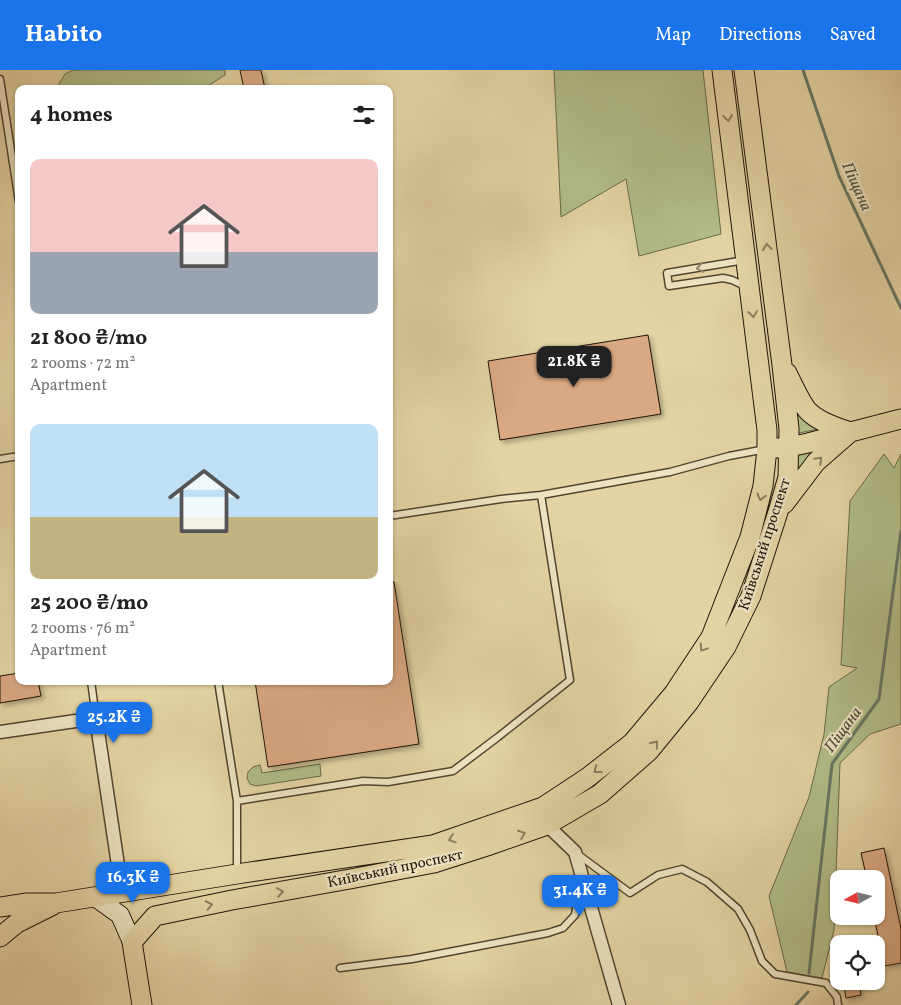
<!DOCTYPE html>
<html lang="en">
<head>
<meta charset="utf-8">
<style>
  body { margin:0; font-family:Vollkorn,serif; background:#f6f6f6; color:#222; height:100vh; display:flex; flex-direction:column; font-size:19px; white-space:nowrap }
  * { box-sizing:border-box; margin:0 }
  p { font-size:16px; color:#767676 }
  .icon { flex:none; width:28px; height:28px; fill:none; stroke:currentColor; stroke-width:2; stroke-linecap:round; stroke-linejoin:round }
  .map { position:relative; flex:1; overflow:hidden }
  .sheet { position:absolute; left:15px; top:15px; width:378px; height:600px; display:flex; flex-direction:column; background:#fff; border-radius:10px; box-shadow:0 1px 4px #0004 }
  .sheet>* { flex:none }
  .needle { width:32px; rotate:262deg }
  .buttons { position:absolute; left:830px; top:800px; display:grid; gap:10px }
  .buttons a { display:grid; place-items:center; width:55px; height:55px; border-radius:10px; background:#fff; box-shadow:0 1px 4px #0004; font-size:25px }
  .price { position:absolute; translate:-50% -42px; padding:0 11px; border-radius:10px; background:#1a73e8; color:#fff; font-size:16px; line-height:32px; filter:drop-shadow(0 1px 2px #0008) }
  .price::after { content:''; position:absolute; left:50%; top:30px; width:15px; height:11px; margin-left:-8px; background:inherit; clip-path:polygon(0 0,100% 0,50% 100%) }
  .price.on { background:#222; color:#fff }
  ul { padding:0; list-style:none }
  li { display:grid; align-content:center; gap:10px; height:265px; padding:0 15px }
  li span { display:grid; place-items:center; height:155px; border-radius:10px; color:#555 }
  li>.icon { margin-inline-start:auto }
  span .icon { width:90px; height:90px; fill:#fffc; stroke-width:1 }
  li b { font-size:21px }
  h2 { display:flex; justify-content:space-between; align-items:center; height:60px; padding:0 15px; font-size:21px }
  header { display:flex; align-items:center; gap:30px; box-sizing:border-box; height:70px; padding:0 25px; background:#1a73e8; color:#fff }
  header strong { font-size:24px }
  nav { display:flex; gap:28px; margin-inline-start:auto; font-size:18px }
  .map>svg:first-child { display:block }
  .green { fill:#b1bd88; stroke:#686949 }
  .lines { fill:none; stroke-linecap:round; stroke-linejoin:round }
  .stream { stroke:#677765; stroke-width:3 }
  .building { fill:#daa881; stroke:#20150a; filter:url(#shadow) }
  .service-casing { stroke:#514530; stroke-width:9 }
  .minor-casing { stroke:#514530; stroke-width:15 }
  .secondary-casing { stroke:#20150a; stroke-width:20 }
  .primary-casing { stroke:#20150a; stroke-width:21 }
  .service { stroke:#ede3c3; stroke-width:6 }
  .minor { stroke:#ede3c3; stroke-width:12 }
  .secondary { stroke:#ede3c3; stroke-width:18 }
  .primary { stroke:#e4d4a3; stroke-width:19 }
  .oneway { stroke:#8c7e5e }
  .oneway2 { stroke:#918670 }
  .labels { text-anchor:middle; stroke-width:4.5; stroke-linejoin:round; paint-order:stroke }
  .street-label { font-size:15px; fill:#20150a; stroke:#ede3c3 }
  .water-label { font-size:16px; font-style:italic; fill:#494e3f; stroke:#ede3c3 }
</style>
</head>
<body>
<header>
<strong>Habito</strong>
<nav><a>Map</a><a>Directions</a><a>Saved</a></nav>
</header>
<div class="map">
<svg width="901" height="935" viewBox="0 0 901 935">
  <defs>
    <filter id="shadow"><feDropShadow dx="3" dy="3" stdDeviation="2.5" flood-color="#0004"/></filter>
  </defs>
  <rect width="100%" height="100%" fill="#e4d4a3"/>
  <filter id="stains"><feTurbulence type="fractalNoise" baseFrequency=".004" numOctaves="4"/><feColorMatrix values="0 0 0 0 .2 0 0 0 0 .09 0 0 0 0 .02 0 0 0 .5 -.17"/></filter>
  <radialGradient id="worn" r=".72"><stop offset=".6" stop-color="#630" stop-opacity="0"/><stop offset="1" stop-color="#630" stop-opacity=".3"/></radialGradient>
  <path class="green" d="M73,0H225V5L203,19H56L65,4Z
    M554,0H703L721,164L639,186L626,109L561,147Z
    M796,337L824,358L799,363L797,360Z
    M826,375L794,412L795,386L798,383Z
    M884,384L894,398L901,384V654L870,664L840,693L834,860L822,908L787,902L769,826L809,727L824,664L829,617L857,598L841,595L850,431Z
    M320,694L321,706L256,716L250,714L247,708L248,702L253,697L260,695L262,703Z"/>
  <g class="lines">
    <path class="stream" d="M803,0L839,106L901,238
      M809,903L832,694L879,629L901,461
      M796,935L808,922"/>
  </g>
  <path class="building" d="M240,0H261L265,19H244Z
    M648,265L661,344L500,370L488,291Z
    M389,512H394L419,674L268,697L255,611H389Z
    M19,603V611H38L41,626L0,633V606Z
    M884,778L901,859V893L884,896L874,846H876V809H867L861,783Z
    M843,911H859L861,925L846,928Z"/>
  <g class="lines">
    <g class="service-casing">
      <path id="service" d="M0,9L19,132
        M745,190L667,203L669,216L723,208L732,210L745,216
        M0,389L19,386
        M389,446L501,429L541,425
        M91,611L96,648
        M218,611L237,731V803
        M237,731L363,711L388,712L453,701L498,667L570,610L541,425L670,402L729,386L766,379
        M576,783L630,823L658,805L682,799L707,812L738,839L750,860L762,891L775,904L826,913L837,927L838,935
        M340,898L412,889L548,863L563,858L575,845L579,816V811"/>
    </g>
    <g class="minor-casing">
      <path id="minor" d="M0,662L96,648L122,822
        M547,755L575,782L619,935"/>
    </g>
    <g class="secondary-casing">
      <path id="secondary" d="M95,827L120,845L132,872"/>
    </g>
    <g class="primary-casing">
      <path id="primary" d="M787,303C792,313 801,333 808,341C819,352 836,357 850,362
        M778,378L789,377L808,373L901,349
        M784,434L816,392L848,364
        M0,837L27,833H56L237,804L433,775L543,737L587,708L632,673L674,623L711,567L750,467L763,416L767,379V360L722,0
        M0,867L17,853L53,835
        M142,935L132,872L155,846L232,830L350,809L434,793L487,776L547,755L600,724L649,681L689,632L726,577L751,526L778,442L788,407L789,359L782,295L744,0"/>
    </g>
    <use href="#service" class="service"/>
    <use href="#minor" class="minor"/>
    <use href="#secondary" class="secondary"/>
    <use href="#primary" class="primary"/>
  </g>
  <defs><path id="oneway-chevron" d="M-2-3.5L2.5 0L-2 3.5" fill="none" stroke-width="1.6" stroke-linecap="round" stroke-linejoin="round" transform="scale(1.25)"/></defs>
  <g class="oneway">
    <use href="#oneway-chevron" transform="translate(728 48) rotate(83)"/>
    <use href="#oneway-chevron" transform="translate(767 177) rotate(-97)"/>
    <use href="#oneway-chevron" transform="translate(753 244) rotate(83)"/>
    <use href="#oneway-chevron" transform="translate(819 390) rotate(-45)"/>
    <use href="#oneway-chevron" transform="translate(761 427) rotate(105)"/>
    <use href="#oneway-chevron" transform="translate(703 578) rotate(124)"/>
    <use href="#oneway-chevron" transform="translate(655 674) rotate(-52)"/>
    <use href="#oneway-chevron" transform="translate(597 700) rotate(142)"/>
    <use href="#oneway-chevron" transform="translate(522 764) rotate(-20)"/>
    <use href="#oneway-chevron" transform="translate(452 769) rotate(161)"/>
    <use href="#oneway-chevron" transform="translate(280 822) rotate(-10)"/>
    <use href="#oneway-chevron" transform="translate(209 835) rotate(-12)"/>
  </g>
  <use class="oneway2" href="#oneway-chevron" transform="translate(700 198) rotate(170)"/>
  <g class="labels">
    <g class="street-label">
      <text transform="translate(764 474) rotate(-72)" y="5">Київський проспект</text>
      <text transform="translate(395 798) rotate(-12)" y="5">Київський проспект</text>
    </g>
    <g class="water-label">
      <text transform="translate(858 116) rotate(66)" y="6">Піщана</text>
      <text transform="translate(842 659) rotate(-54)" y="6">Піщана</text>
    </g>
  </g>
  <rect width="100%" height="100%" filter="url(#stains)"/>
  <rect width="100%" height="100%" fill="url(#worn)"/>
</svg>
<div class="buttons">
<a><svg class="needle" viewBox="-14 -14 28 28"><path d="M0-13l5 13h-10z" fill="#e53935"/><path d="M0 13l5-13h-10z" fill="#767676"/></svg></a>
<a><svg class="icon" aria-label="locate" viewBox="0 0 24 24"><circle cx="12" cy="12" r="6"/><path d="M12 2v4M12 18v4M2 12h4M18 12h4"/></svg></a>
</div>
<b class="price on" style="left:574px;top:318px">21.8K ₴</b>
<b class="price" style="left:114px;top:674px">25.2K ₴</b>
<b class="price" style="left:133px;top:834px">16.3K ₴</b>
<b class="price" style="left:580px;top:847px">31.4K ₴</b>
<section class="sheet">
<h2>4 homes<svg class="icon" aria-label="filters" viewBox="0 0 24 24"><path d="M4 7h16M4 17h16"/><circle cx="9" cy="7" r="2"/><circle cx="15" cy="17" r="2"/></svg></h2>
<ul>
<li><span style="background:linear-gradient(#f6c9c9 60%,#9aa5b1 0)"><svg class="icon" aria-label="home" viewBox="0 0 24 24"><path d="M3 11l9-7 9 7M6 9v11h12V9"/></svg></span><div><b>21 800 ₴/mo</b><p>2 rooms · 72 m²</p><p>Apartment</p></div></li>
<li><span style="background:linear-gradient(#bfe0f5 60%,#c2b280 0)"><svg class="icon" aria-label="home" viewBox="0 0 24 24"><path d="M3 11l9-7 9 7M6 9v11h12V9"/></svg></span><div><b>25 200 ₴/mo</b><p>2 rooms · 76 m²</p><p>Apartment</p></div></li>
</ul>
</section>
</div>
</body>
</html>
